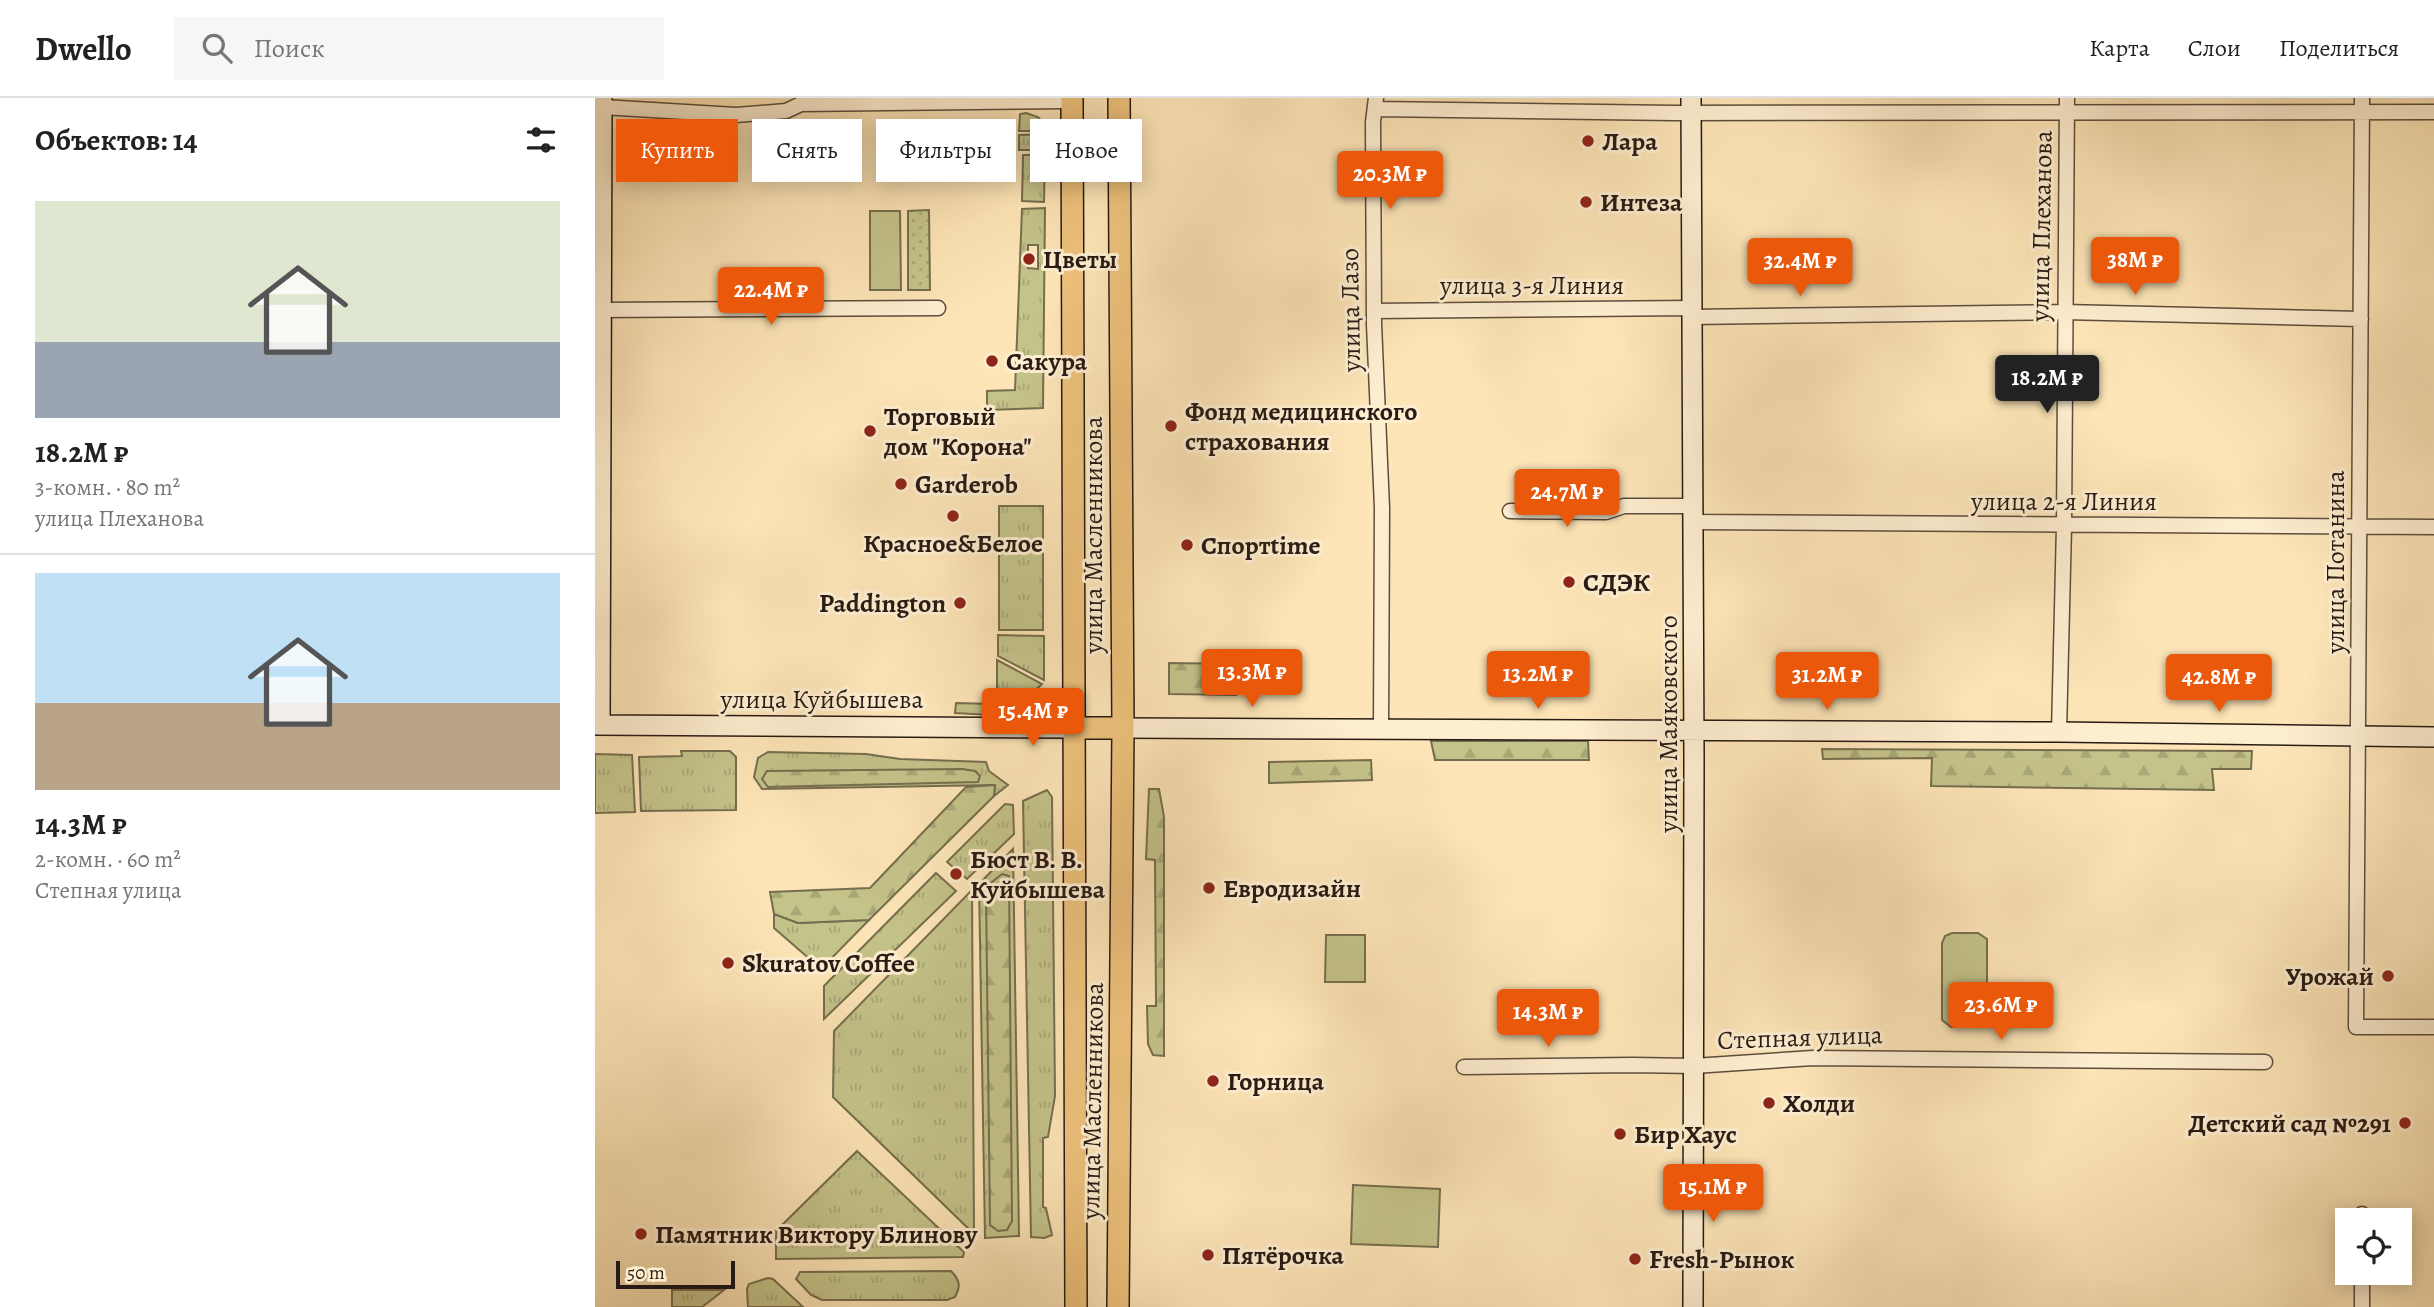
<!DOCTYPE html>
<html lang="ru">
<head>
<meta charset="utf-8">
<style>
  body { margin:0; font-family:Alegreya,serif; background:#f6f6f6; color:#222; height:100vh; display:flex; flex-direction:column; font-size:26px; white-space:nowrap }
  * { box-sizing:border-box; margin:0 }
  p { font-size:23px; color:#767676 }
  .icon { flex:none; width:38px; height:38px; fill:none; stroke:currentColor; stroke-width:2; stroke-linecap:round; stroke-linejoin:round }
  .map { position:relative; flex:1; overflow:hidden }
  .panel { display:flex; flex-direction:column; background:#fff; width:595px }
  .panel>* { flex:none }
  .top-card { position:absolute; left:21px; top:21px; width:665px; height:63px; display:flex; gap:14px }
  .fabs { position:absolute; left:1740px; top:1110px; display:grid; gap:14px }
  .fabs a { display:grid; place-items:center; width:77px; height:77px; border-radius:0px; background:#fff; box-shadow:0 4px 18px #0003; font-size:35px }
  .scale { position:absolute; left:21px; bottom:18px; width:119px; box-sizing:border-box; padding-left:7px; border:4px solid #281a14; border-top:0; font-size:19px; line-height:24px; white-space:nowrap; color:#281a14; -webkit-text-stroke:5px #feeed0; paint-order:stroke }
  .price { position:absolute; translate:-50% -60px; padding:0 16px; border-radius:7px; background:#ea580c; color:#fff; font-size:23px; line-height:46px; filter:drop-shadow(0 2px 4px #0008) }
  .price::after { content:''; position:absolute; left:50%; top:42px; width:21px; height:16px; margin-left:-10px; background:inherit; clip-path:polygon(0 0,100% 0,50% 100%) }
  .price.selected { background:#222; color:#fff }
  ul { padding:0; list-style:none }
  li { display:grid; align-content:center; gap:14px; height:371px; padding:0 35px }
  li+li { border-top:2px solid #e0e0e0 }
  li span { display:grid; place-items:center; height:217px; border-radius:0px; color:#555 }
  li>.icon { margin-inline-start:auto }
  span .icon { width:126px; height:126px; fill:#fffc; stroke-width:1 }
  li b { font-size:30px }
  h2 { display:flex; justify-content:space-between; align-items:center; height:84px; padding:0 35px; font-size:30px }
  .tag { padding:0 24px; border-radius:0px; background:#fff; box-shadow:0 4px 18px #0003; font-size:24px; line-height:63px }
  .tag.selected { background:#ea580c; color:#fff }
  header { display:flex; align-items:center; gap:42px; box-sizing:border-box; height:98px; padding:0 35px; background:#fff; border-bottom:2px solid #e0e0e0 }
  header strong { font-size:33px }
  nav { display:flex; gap:38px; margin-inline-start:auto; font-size:24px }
  .search { width:490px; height:63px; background:#f6f6f6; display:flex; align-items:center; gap:18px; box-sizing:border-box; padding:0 24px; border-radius:0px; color:#767676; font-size:26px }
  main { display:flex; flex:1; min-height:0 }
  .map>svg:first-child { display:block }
  .grass { fill:url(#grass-tufts); stroke:#766e4f; stroke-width:2; fill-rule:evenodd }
  .forest { fill:url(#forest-firs); stroke:#766e4f; stroke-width:2 }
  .park { fill:url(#park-dots); stroke:#766e4f; stroke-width:2 }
  .garden { fill:#c4c38a; stroke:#766e4f; stroke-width:2 }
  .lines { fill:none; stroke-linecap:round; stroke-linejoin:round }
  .minor-casing { stroke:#5d4d3d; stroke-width:17 }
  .secondary-casing { stroke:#281a14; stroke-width:22 }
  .primary-casing { stroke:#281a14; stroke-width:24 }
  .minor { stroke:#feeed0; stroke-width:14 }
  .secondary { stroke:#feeed0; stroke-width:19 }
  .primary { stroke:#eec27c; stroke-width:21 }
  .poi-dot { fill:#8f2418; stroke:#feeed0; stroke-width:2.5 }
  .labels { text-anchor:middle; stroke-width:6; stroke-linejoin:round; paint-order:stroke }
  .poi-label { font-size:26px; font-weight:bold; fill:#281a14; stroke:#feeed0; text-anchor:start }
  .street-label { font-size:26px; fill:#281a14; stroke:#feeed0 }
</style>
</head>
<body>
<header>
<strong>Dwello</strong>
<div class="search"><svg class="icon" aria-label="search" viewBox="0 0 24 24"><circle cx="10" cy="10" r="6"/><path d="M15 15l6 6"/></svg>Поиск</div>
<nav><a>Карта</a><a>Слои</a><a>Поделиться</a></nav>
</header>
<main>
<section class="panel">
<h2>Объектов: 14<svg class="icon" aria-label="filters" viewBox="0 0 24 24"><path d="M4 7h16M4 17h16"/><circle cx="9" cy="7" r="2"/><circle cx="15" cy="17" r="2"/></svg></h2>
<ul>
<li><span style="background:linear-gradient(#dfe7d0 65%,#9aa5b1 0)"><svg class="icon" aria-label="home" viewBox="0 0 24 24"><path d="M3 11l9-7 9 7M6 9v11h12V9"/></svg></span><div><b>18.2M ₽</b><p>3-комн. · 80 m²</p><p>улица Плеханова</p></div></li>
<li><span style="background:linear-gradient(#bfe0f5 60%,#b9a48a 0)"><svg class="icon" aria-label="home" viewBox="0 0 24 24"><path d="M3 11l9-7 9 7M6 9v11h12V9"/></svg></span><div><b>14.3M ₽</b><p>2-комн. · 60 m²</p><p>Степная улица</p></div></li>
</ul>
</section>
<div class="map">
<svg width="1839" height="1209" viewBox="0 0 1839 1209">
  <defs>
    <pattern id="grass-tufts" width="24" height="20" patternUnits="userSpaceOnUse" patternTransform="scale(1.75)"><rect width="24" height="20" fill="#c4c38a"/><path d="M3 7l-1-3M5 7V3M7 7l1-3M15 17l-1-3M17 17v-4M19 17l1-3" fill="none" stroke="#a8a776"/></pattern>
    <pattern id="forest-firs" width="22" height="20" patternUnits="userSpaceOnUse" patternTransform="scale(1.75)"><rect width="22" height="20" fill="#c4c38a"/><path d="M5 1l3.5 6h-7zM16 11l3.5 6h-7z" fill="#a8a776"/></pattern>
    <pattern id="park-dots" width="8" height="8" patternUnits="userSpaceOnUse" patternTransform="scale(1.75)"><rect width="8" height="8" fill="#c4c38a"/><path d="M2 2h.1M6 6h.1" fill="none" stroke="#a8a776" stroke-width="1.8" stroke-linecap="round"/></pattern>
  </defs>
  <rect width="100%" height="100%" fill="#fde5b7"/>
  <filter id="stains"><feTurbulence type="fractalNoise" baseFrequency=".00286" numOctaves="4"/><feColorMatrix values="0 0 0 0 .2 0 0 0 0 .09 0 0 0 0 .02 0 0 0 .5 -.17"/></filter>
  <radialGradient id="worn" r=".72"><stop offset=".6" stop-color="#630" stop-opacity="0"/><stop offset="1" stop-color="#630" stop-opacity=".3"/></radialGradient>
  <path class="grass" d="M431,15L443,19L455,33H424L425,16Z
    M450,36V52H424V37Z
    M428,57H450L449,104L427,103Z
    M450,110L448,310L392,312V293L420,292L427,111ZM433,147H443V171L433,170Z
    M404,408H448V532H404Z
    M403,537L449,538V582L403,558Z
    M402,562L447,586C433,601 422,598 402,598Z
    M459,597H461C447,623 433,621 406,620L407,607H437Z
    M361,605L397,606L396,617L360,615Z
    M86,653H135L141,659V712L46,713L44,659L87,658Z
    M173,654L271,656L305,661L391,664L394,673L413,687L399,698L400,687L167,691L159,679L163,660Z
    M0,656L37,657L40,714L0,715Z
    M452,692L457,699L460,998L453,1039L448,1040V1109L451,1110L457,1137L449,1140L436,1139L428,703Z
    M410,706L418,707L419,736L372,781L352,764Z
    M418,751L424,1138L390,1140L384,786Z
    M341,775L361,793L229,921V888Z
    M377,792L379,1136L238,999L239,933Z
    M179,816L203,825L274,822L226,871L179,830Z
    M262,1053L369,1154L368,1159L181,1161V1133Z
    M356,1173C365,1182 366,1188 360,1199L352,1202H227L216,1197L201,1181L205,1174Z
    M173,1180L178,1181L208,1209H153L152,1191L154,1186Z
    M77,1192H129L107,1209H77Z"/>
  <path class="forest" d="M574,565L642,566L641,597L574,596Z
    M836,643H993L994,662H840Z
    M1227,651L1657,653L1656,671H1617L1619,692L1336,688L1337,660L1228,661Z
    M776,662L777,682L674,685V664Z
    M367,671L380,673L385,678L383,684L173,689L167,681L172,673Z
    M400,687L399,698L274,822L203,825L179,816L175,794L275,790L371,689Z
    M554,691H564L569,719V958L558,957L553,946L552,908H561L560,762L551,761Z
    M407,776L414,778L417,1123L412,1132L403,1133L395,1127L391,794L397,784Z"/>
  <path class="park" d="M334,112L335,192H313V113Z"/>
  <path class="garden" d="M275,113H305L306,192H275Z
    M1357,835H1383L1392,841V919L1386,928L1356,929L1347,922V845L1350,838Z
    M731,837H770V884H730Z
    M758,1087L845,1091L843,1149L756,1146Z"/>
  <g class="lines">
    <g class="minor-casing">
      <path id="minor" d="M781,0L778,24L779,226L787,410L786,632
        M1767,0L1761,929H1839
        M7,9L141,17L191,13L206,6L477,3
        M781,11L1079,15L1839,14
        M0,212L343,210
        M779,213L1096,210
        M1096,219L1469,214L1766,221
        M915,413L1011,414L1029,408H1098
        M1098,424L1839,429
        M1464,634L1469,428L1472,0
        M869,969L1038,967L1099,968L1218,960L1670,964
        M1767,1122V1116
        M1767,1209V1174"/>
    </g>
    <g class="secondary-casing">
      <path id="secondary" d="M1096,0L1099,658L1098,1209
        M0,627L479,630
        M5,627L7,0
        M528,630L1464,634L1839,639"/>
    </g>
    <g class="primary-casing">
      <path id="primary" d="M477,0L481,1209
        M479,630H528
        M523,1209L528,630L524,0"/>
    </g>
    <use href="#minor" class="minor"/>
    <use href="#secondary" class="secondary"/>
    <use href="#primary" class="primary"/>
  </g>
  <g class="poi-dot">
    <circle cx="993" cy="43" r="7"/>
    <circle cx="991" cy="104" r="7"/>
    <circle cx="434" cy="161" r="7"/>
    <circle cx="397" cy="263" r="7"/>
    <circle cx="576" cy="328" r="7"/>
    <circle cx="275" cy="333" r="7"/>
    <circle cx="306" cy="386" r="7"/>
    <circle cx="358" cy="418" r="7"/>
    <circle cx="592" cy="447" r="7"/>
    <circle cx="974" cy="484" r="7"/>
    <circle cx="365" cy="505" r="7"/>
    <circle cx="361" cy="776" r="7"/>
    <circle cx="614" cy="790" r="7"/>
    <circle cx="133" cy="865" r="7"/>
    <circle cx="1793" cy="878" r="7"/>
    <circle cx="618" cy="983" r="7"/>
    <circle cx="1174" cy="1005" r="7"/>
    <circle cx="1810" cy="1025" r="7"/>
    <circle cx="1025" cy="1036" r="7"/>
    <circle cx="46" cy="1136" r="7"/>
    <circle cx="613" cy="1157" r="7"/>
    <circle cx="1040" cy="1161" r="7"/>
  </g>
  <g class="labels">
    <g class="poi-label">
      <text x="1007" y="52">Лара</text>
      <text x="1005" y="113">Интеза</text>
      <text x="448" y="170">Цветы</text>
      <text x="411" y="272">Сакура</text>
      <text x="590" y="322">Фонд медицинского<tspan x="590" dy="30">страхования</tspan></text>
      <text x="289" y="327">Торговый<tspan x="289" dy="30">дом "Корона"</tspan></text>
      <text x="320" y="395">Garderob</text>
      <text x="358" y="454" text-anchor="middle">Красное&amp;Белое</text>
      <text x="606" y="456">Спортtime</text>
      <text x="988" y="493">СДЭК</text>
      <text x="351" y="514" text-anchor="end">Paddington</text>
      <text x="375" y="770">Бюст В. В.<tspan x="375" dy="30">Куйбышева</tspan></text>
      <text x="628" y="799">Евродизайн</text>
      <text x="147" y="874">Skuratov Coffee</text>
      <text x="1779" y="887" text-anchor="end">Урожай</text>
      <text x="632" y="992">Горница</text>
      <text x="1188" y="1014">Холди</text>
      <text x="1796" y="1034" text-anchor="end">Детский сад №291</text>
      <text x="1039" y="1045">Бир Хаус</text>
      <text x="60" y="1145">Памятник Виктору Блинову</text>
      <text x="627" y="1166">Пятёрочка</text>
      <text x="1054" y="1170">Fresh-Рынок</text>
    </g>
    <g class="street-label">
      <text transform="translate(1446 128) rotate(-89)" y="9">улица Плеханова</text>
      <text x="937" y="196">улица 3-я Линия</text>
      <text transform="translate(755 212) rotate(-91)" y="9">улица Лазо</text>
      <text x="1469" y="412">улица 2-я Линия</text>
      <text transform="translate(498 437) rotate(-90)" y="9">улица Масленникова</text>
      <text transform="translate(1740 464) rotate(-90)" y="9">улица Потанина</text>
      <text x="227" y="610">улица Куйбышева</text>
      <text transform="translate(1073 626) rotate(-90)" y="9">улица Маяковского</text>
      <text transform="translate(1205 939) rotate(-2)" y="9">Степная улица</text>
      <text transform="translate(497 1003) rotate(-89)" y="9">улица Масленникова</text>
    </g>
  </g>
  <rect width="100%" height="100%" filter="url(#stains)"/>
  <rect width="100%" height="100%" fill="url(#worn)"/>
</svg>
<div class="fabs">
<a><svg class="icon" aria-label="locate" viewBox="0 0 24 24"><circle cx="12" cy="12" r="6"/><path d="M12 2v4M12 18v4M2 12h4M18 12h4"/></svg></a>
</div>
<div class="scale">50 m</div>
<b class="price" style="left:795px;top:113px">20.3M ₽</b>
<b class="price" style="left:1540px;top:199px">38M ₽</b>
<b class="price" style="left:1205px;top:200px">32.4M ₽</b>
<b class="price" style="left:176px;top:229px">22.4M ₽</b>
<b class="price selected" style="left:1452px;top:317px">18.2M ₽</b>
<b class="price" style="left:972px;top:431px">24.7M ₽</b>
<b class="price" style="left:657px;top:611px">13.3M ₽</b>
<b class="price" style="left:943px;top:613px">13.2M ₽</b>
<b class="price" style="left:1232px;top:614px">31.2M ₽</b>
<b class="price" style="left:1624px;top:616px">42.8M ₽</b>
<b class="price" style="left:438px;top:650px">15.4M ₽</b>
<b class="price" style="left:1406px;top:944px">23.6M ₽</b>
<b class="price" style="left:953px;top:951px">14.3M ₽</b>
<b class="price" style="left:1118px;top:1126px">15.1M ₽</b>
<div class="top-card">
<a class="tag selected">Купить</a>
<a class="tag">Снять</a>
<a class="tag">Фильтры</a>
<a class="tag">Новое</a>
</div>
</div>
</main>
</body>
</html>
